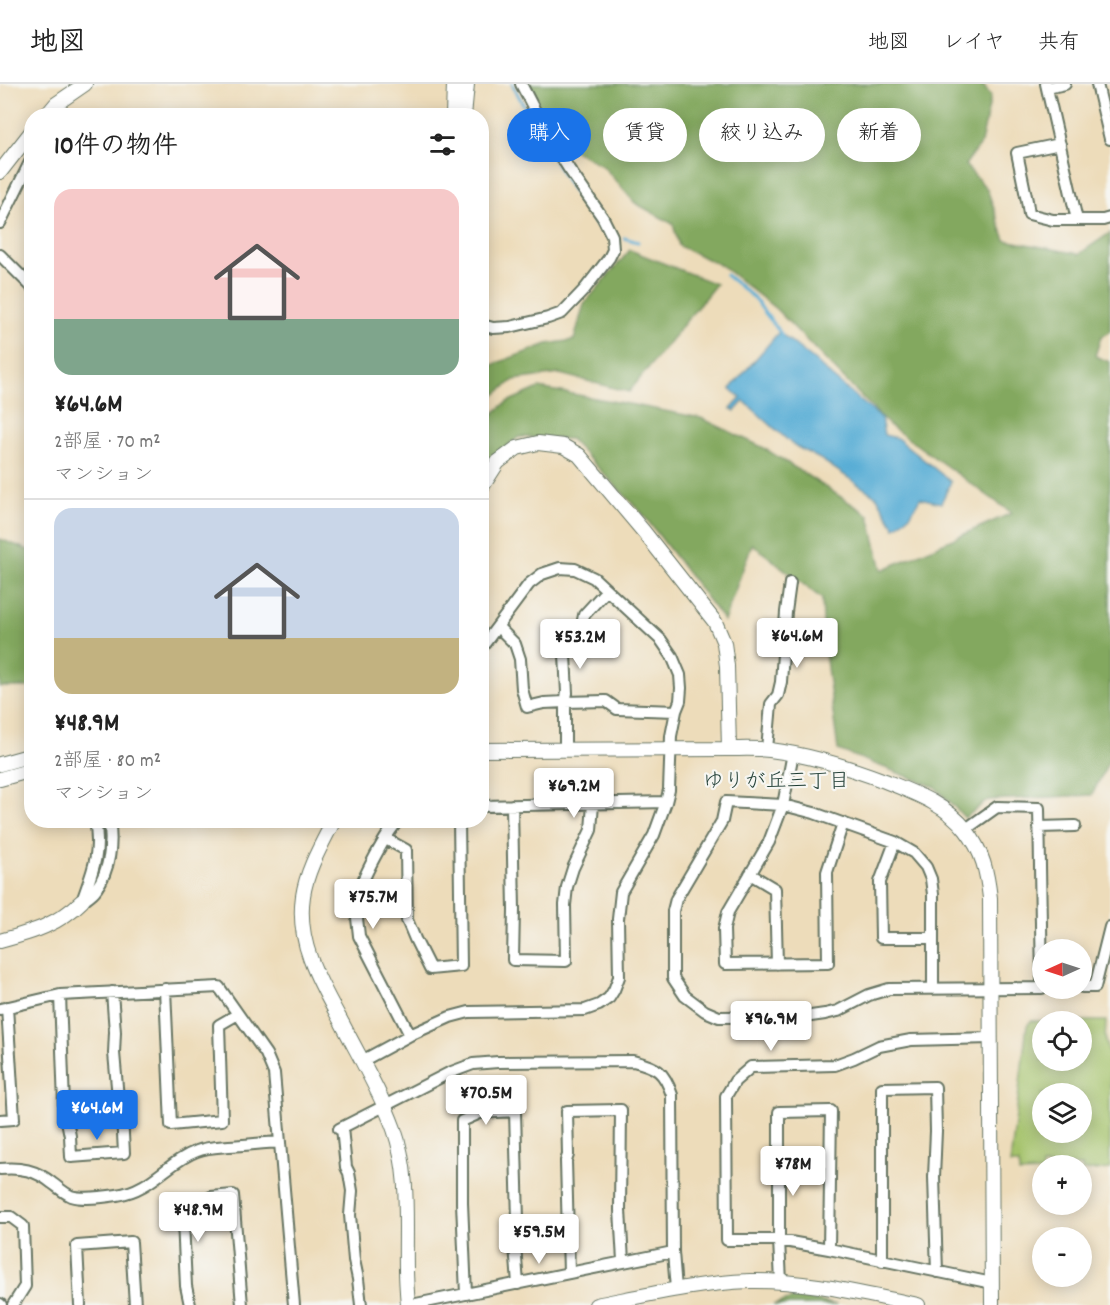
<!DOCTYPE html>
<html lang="ja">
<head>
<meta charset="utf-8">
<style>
  body { margin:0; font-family:Dekko,"Klee One",sans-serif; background:#f2f2f2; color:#222; height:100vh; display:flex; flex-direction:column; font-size:22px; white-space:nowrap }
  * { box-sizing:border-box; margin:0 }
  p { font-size:20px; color:#767676 }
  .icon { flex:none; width:33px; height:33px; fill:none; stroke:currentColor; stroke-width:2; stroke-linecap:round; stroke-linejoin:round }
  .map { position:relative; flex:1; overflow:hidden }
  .side { position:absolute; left:24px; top:24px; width:465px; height:720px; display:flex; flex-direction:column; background:#fff; border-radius:24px; box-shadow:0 3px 15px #0003 }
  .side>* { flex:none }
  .banner { position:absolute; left:507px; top:24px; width:513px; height:54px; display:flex; gap:12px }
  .needle { width:39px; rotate:267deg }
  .tools { position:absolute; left:1032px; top:855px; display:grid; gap:12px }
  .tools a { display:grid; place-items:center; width:60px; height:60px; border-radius:50%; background:#fff; box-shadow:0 3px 15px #0003; font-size:30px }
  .price { position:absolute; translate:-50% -51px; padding:0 14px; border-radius:6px; background:#fff; color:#222; font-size:20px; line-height:39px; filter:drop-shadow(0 2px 3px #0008) }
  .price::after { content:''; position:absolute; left:50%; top:36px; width:18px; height:14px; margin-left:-9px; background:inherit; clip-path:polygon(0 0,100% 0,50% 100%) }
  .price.selected { background:#1a73e8; color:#fff }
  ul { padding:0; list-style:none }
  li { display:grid; align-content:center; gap:12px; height:318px; padding:0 30px }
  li+li { border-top:2px solid #e0e0e0 }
  li span { display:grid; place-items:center; height:186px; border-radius:18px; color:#555 }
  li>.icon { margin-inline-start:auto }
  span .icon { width:108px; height:108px; fill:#fffc; stroke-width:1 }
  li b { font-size:26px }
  h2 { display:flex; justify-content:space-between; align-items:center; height:72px; padding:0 30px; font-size:26px }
  .pill { padding:0 21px; border-radius:27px; background:#fff; box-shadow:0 3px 15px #0003; font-size:21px; line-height:54px }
  .pill.selected { background:#1a73e8; color:#fff }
  header { display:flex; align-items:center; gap:36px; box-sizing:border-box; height:84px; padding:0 30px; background:#fff; border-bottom:2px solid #e0e0e0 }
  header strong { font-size:28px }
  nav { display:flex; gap:33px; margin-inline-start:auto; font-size:21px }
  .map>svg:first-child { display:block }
  .green { fill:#a4c26a; stroke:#62804f; stroke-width:1.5; fill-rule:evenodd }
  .forest { fill:#83a85e; stroke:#517249; stroke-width:1.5 }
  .water { fill:#59add5; stroke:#3c7584; stroke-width:1.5 }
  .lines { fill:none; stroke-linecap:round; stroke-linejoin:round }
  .stream { stroke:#59add5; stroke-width:3 }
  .minor-casing { stroke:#677563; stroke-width:14 }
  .tertiary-casing { stroke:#677563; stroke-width:16 }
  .minor { stroke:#fff; stroke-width:10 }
  .tertiary { stroke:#fff; stroke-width:14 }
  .labels { text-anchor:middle; stroke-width:4.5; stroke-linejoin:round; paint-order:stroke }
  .neighbourhood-label { font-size:21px; fill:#1f3d34; stroke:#f6f6f2 }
</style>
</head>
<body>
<header>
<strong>地図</strong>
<nav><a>地図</a><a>レイヤ</a><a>共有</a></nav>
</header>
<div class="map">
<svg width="1110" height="1221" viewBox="0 0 1110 1221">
  <rect width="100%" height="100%" fill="#f6f6f2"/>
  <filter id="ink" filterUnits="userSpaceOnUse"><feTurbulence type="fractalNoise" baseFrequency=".0167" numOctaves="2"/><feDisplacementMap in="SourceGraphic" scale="12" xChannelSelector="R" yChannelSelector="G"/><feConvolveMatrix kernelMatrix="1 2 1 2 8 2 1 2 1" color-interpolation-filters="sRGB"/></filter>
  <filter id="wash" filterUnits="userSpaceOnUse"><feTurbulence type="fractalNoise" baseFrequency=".008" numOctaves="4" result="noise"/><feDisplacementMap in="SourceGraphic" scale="24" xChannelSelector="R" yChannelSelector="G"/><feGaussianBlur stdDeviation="1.35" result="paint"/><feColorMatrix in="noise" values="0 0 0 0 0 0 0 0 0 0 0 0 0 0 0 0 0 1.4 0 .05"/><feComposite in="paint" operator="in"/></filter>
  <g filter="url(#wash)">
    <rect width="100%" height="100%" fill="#eddcba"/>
    <path class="green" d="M1031,937H1106L1105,957L1110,973V1085L1082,1087V1082H1042V1088L1019,1089V1080H1010L1027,942ZM1042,938H1082V976H1042ZM1042,1010H1082V1048H1042Z"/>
    <path class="forest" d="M528,0H982L991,12L981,59L965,81L987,105L1005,156L1079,170L1110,149V247L1101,253L1095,272L1110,278V675L1092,711L988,716L965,734L935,703L838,666L824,561L822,515L752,460L724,537L642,429L570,355L519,353L484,380L482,384V339L507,318L539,304L634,321L701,334L764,364L869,431L882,486L1012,429L889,341L776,225L722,182L679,162L673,140L635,119L602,81L562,60L530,11Z
      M630,166L716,200L629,308L560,290L514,296L482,321V296L492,281L547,260L574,256L584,220Z
      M0,455L31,467V603H0Z
      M798,1213L837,1221H773Z"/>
    <path class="water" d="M779,248L815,277L831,292L881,334L884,351L897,354L951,398L941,419L920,414L911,430L895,444L877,413L820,375L793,361L744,317L735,327L731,325L741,314L730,305Z"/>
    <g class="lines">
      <path class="stream" d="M512,0C540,50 566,103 602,147
        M624,154L638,158
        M726,191L753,213L782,251"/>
    </g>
  </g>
  <g filter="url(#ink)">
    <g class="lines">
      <g class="minor-casing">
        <path id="minor" d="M1046,0L1077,136
          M1097,0L1110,55
          M1047,4L1065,0
          M1060,60L1017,69L1027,117L1029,130L1053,136H1103L1110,134
          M0,139L32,74
          M0,171L32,203
          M482,241L493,244L510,243L548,234L562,229L584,206L609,174L613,166L612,152L603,134L569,85L547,50L521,0
          M606,507L584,531L581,546L568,562L565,571L567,609L565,618L606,617L617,625L676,627
          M498,543L515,560L520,575L522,605L527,623L544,619L565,618V666
          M767,665L771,620L778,611L781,598L786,528L790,499
          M793,669L783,721L769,758L728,828L724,845L725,880L828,879L827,788L843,739
          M512,721L514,826L513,876L566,877L565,821L567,803L573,784L591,746L593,720
          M482,722L666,718
          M399,736C386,749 361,796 357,814C355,826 358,840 359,852L410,951
          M1039,743L1075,742
          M966,745L997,723L1039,724L1042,898
          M386,755L406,766L407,836L415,855L430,885L461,882L459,736
          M895,758L880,798L881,854H933
          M750,790L775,805L777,880
          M82,817C87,813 93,810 96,805C110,786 113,759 109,736
          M82,817C93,786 101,770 95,736
          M1082,903H1095L1110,843
          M165,905L171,1041L222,1036L219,941L238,930
          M933,905V810L931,795L926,783L914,769L895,758L814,729L783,721L726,718L722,737L676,815L673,827V894L685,912L705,927L719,933L811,932L825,930L838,927L869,911L889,905L1042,904
          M60,911L64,1021L70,1052L71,1073L124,1069L122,1031L118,1014L114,969L115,948L112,908
          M0,925L60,911L219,903L266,970L274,989L294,1221
          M991,954L911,956L879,962L854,974L835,981L751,983L735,997L726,1012L727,1156H779L829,1165L992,1199
          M362,977L410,951L450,933L469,928L585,926L599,921L609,914L614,906L619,893L618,835L621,808L654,751L666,718L669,706L671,652L676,627L680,617L681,604L680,591L672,572L661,556L594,494L575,485L560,484L542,490L529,500L482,563
          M0,1036L14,1035L7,923
          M342,1044L346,1083L349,1089L352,1107L350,1131L354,1176L358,1195L361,1221
          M339,1045L449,989L473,980L498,978L633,977C657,983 664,987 672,1011L673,1168L676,1205
          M0,1085C20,1083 36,1086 52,1099C58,1103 64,1109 71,1112C84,1116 103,1113 117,1111C152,1106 167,1078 197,1067C207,1063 218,1063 229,1062C246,1061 263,1059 280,1058
          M0,1133H11L23,1142L25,1202L13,1221
          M882,1177V1004L935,1003L936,1047L934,1093L937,1188
          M569,1189L566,1077L568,1071L567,1027L621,1026L620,1126L623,1177
          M781,1198L779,1156V1028L831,1027L829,1165
          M466,1210L462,1119V1037L480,1029L515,1027L518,1136L515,1161L518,1200
          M0,1220L1,1221
          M80,1221L77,1162L131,1158L135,1221
          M190,1221L186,1202L183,1136L211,1113L233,1111L242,1221
          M411,1221L673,1168"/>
      </g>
      <g class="tertiary-casing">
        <path id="tertiary" d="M46,32L56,20L85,0
          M453,32L454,0
          M464,32L467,0
          M0,88L32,47
          M482,403L498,378L517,364L538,359L563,362L579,371L644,448L715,538L724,559L727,582L729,665
          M482,666L729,665C742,665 756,664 770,666C810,671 848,683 885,697C914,709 946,720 966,746C983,768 987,788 990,814L992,1221
          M0,680L32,671
          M0,695L32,686
          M334,736C322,760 307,785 303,812C296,859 320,899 342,939C360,974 381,1009 394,1045C410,1090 405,1138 406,1185C406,1197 407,1209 408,1221
          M0,857C32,848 58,841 82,817
          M596,1221C647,1211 698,1199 750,1197C807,1196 862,1210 918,1221"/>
      </g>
      <use href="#minor" class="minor"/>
      <use href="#tertiary" class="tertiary"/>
    </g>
  </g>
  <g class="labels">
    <g class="neighbourhood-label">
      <text x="776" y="703">ゆりが丘三丁目</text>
    </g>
  </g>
</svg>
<div class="tools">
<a><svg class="needle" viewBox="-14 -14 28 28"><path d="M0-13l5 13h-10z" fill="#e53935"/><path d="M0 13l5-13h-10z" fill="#767676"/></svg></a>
<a><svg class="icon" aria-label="locate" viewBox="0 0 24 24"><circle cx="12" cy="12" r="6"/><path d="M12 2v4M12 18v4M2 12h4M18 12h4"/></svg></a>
<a><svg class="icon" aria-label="layers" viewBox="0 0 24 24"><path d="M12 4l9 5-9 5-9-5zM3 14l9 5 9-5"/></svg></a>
<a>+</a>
<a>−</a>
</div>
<b class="price" style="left:797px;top:585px">¥64.6M</b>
<b class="price" style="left:580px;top:586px">¥53.2M</b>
<b class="price" style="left:574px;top:735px">¥69.2M</b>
<b class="price" style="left:373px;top:846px">¥75.7M</b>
<b class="price" style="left:771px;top:968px">¥96.9M</b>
<b class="price" style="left:486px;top:1042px">¥70.5M</b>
<b class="price selected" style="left:97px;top:1057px">¥64.6M</b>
<b class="price" style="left:793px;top:1113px">¥78M</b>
<b class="price" style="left:198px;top:1159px">¥48.9M</b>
<b class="price" style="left:539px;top:1181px">¥59.5M</b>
<div class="banner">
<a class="pill selected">購入</a>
<a class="pill">賃貸</a>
<a class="pill">絞り込み</a>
<a class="pill">新着</a>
</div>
<section class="side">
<h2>10件の物件<svg class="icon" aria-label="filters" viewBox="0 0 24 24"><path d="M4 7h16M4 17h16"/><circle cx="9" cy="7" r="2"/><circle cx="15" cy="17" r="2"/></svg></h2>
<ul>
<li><span style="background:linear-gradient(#f6c9c9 70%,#7fa58c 0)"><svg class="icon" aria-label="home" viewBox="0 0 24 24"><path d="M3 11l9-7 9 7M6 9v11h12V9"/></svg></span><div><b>¥64.6M</b><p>2部屋 · 70 m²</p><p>マンション</p></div></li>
<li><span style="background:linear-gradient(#c9d6e8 70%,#c2b280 0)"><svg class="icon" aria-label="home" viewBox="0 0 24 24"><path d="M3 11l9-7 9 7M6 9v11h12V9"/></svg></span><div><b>¥48.9M</b><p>2部屋 · 80 m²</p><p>マンション</p></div></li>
</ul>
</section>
</div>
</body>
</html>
